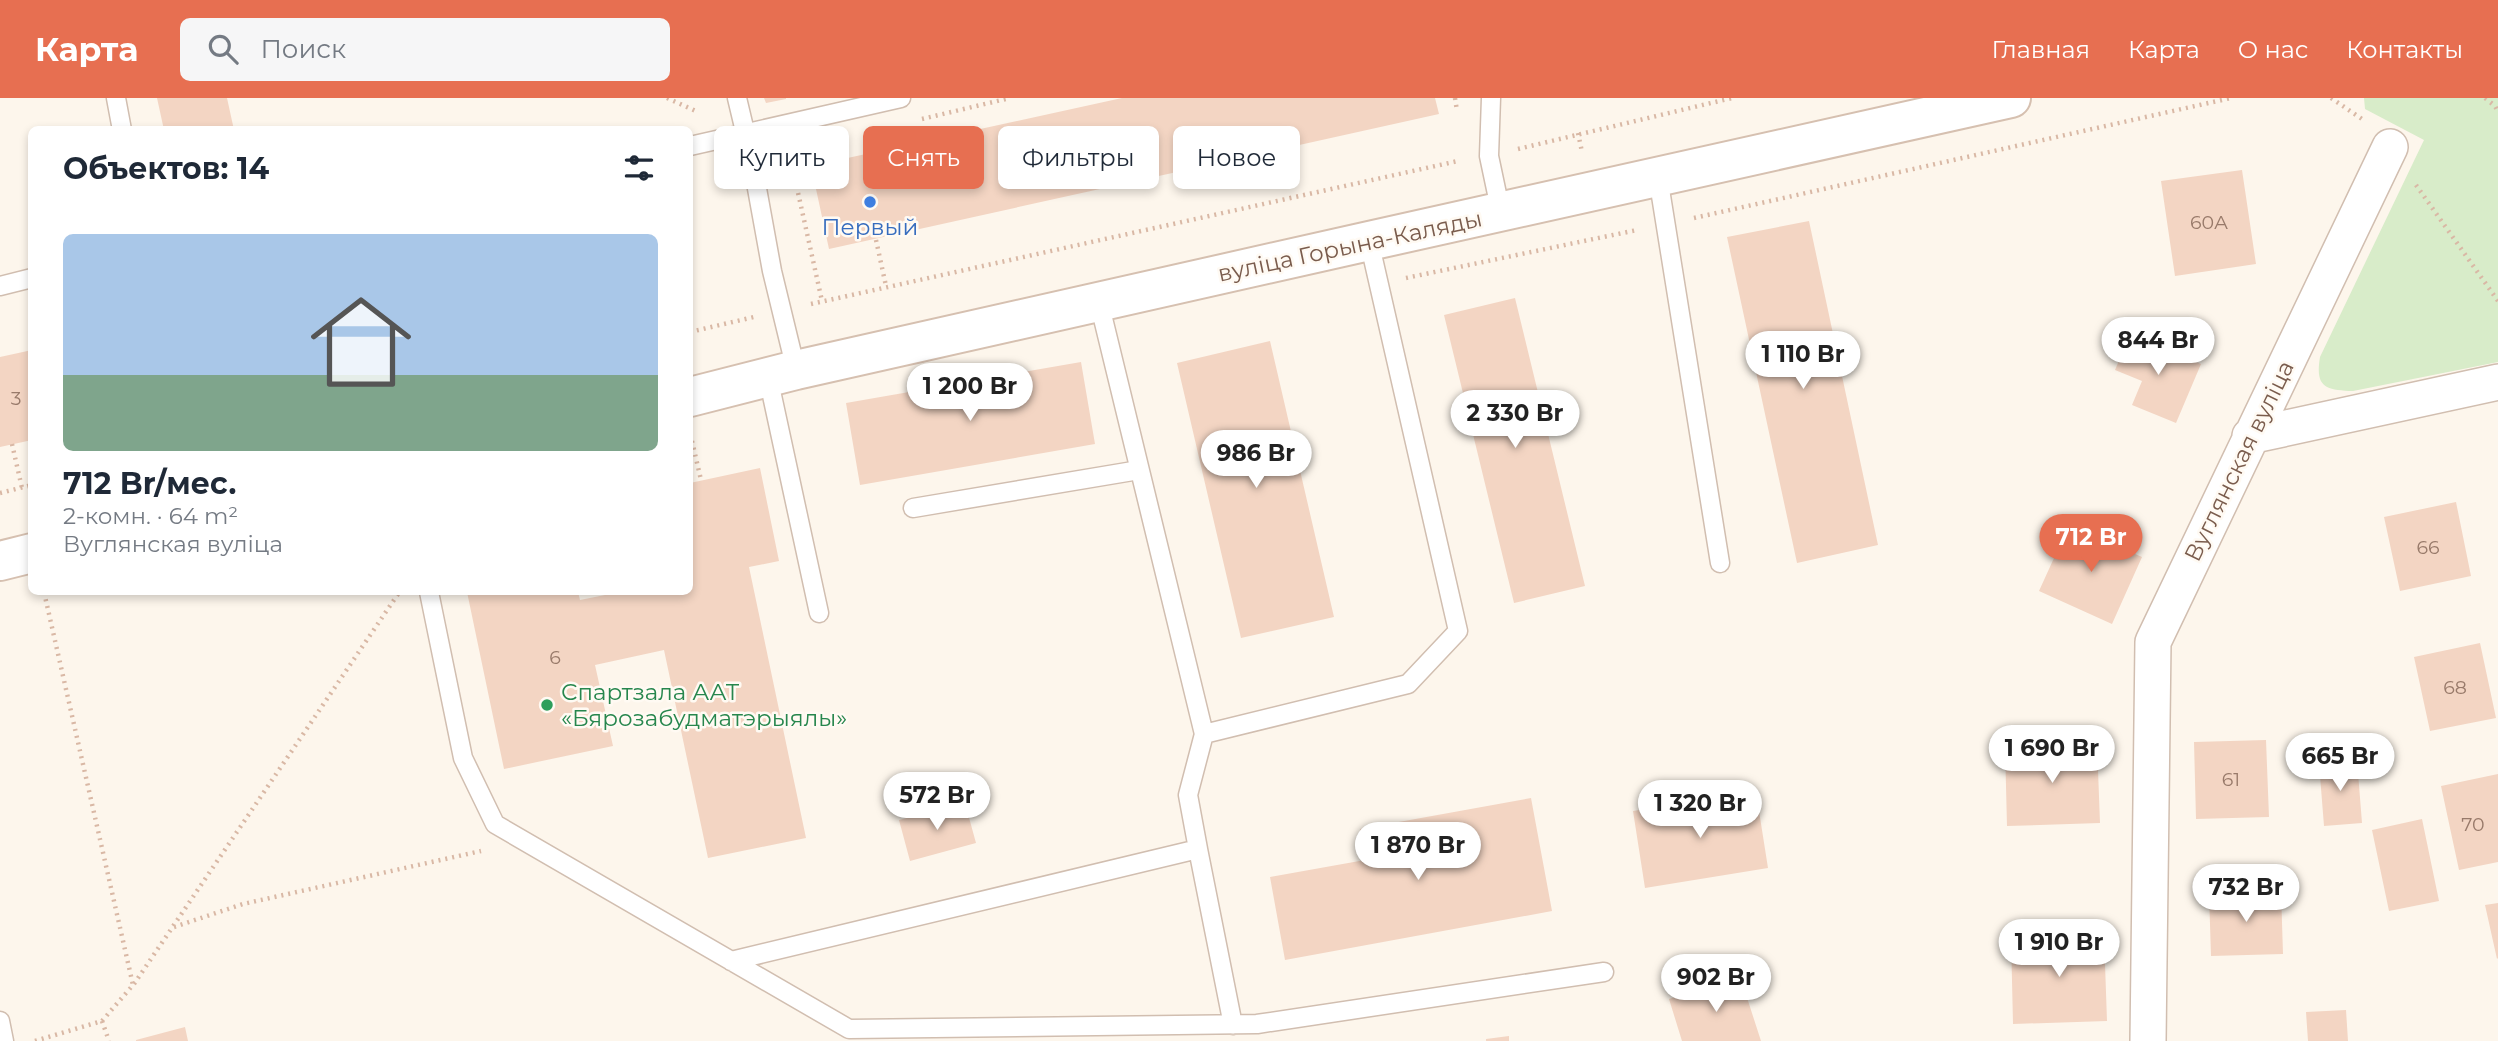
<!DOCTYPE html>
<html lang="ru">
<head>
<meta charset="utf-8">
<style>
  body { margin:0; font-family:Montserrat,sans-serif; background:#f6f6f7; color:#1f2937; height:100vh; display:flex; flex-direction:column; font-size:26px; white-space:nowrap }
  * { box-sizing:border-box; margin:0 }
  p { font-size:23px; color:#747a83 }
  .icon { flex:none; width:38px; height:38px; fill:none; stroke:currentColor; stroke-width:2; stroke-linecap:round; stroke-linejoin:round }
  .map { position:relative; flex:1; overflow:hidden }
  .sheet { position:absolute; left:28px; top:28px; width:665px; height:469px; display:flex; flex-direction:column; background:#fff; border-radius:10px; box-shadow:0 4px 10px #0003 }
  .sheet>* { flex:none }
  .guide { position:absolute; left:714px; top:28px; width:665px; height:63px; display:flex; gap:14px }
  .price { position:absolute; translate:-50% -60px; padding:0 16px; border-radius:24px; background:#fff; color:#222; font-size:23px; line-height:46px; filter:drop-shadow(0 2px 4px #0008) }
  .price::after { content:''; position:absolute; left:50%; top:42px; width:21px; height:16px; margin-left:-10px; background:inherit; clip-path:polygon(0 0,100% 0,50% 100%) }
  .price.current { background:#e76f51; color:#fff }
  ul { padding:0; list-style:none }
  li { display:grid; align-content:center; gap:14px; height:371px; padding:0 35px }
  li+li { border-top:2px solid #e0e1e3 }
  li span { display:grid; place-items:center; height:217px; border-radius:10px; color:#555 }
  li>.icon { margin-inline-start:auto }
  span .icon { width:126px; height:126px; fill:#fffc; stroke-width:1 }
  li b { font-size:30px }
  h2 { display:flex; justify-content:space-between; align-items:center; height:84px; padding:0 35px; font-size:30px }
  .tag { padding:0 24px; border-radius:10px; background:#fff; box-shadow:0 4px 10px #0003; font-size:24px; line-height:63px }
  .tag.current { background:#e76f51; color:#fff }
  header { display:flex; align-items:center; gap:42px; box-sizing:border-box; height:98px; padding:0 35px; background:#e76f51; color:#fff }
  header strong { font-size:33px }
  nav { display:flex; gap:38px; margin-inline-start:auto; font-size:24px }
  .search { width:490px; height:63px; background:#f6f6f7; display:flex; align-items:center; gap:18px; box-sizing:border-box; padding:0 24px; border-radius:10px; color:#747a83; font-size:26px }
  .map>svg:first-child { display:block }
  .green { fill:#d8ecc9 }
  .building { fill:#f3d5c3 }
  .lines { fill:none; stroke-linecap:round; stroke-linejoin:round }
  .lane-casing { stroke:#d1beb0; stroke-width:21 }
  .street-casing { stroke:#d1beb0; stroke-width:38 }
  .secondary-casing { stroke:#d6c0b0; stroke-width:42 }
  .path { stroke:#d9b8a5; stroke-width:4.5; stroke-dasharray:2 5; stroke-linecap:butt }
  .lane { stroke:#fff; stroke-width:18 }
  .street { stroke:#fff; stroke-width:35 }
  .secondary { stroke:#fff; stroke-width:38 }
  .shop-dot { fill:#3f7fe0; stroke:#fffaf3; stroke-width:2.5 }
  .leisure-dot { fill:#2e9e5b; stroke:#fffaf3; stroke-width:2.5 }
  .labels { text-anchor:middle; stroke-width:5; stroke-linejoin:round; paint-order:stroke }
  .number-label { font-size:19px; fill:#987a6a }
  .shop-label { font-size:23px; fill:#366cbe; stroke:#fffaf3 }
  .street-label { font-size:23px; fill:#7a5c4d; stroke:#fffaf3 }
  .leisure-label { font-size:23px; fill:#27864d; stroke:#fffaf3; text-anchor:start }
</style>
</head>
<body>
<header>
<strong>Карта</strong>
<div class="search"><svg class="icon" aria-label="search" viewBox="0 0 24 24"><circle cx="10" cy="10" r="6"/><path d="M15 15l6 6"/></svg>Поиск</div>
<nav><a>Главная</a><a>Карта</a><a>О нас</a><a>Контакты</a></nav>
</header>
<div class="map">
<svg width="2498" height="943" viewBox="0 0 2498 943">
  <rect width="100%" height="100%" fill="#fdf6ec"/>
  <path class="green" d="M2364,0H2498V264L2353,293C2325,292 2315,289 2320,259L2424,42L2365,11Z"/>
  <path class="building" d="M157,0H227L234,32H164Z
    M764,0H786V1L766,5Z
    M1122,0H1435L1439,16L829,151L811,68Z
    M2242,72L2256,166L2175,178L2161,83Z
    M1809,123L1878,447L1797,465L1727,139Z
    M1515,200L1585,488L1514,505L1444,217Z
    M2130,237L2201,266L2176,325L2132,307L2142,283L2115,272Z
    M1270,243L1334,519L1241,540L1177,265Z
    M32,252V342L0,349V259Z
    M1081,264L1095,346L860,387L846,305Z
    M760,370L779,463L749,469L806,740L708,760L664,552L595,567L613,648L504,671L467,494H578L580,502L620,494H690V385Z
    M2456,404L2471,478L2400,493L2384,419Z
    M2069,427L2142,459L2112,526L2039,493Z
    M2480,545L2496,620L2430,633L2414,559Z
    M2266,642L2269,719L2196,721L2194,644Z
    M2097,645L2100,725L2007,728L2005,648Z
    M2357,662L2362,725L2324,728L2319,665Z
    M2498,676V764L2459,772L2441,688Z
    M1756,694L1768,770L1645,790L1633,713Z
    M1531,700L1552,813L1285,862L1270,779L1365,762L1360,731Z
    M965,705L976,745L910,763L899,722Z
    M2422,721L2439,803L2389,813L2372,732Z
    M2281,793L2283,856L2211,858L2209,795Z
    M2498,805V860L2497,861L2485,807Z
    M2104,837L2107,923L2013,926L2011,839Z
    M1740,878L1761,943H1682L1669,901Z
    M2346,912L2348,943H2308L2306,914Z
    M185,929L188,943H136V942Z
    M1509,938V943H1486V941Z"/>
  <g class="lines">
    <g class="lane-casing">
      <path id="lane" d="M116,0L122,32
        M737,0L752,63L772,173L796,272
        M1491,0L1489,58L1501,115
        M690,48L901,0
        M1658,79L1720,465
        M0,188L32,180
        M1099,204L1204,636
        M768,279L819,515
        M913,410L1139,372
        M429,494L463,660L495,726L849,931L1257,926L1604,874
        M1198,751L1233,927
        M731,863L1198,751L1188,697L1204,636L1408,586L1458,533L1369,143
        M0,923L4,943"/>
    </g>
    <g class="street-casing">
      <path id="street" d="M2250,338L2498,284
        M2148,943L2153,544L2390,49"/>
    </g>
    <g class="secondary-casing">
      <path id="secondary" d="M690,299L796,272L1369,143L2011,0
        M0,463L32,455"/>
    </g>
    <path class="path" d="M667,0L698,14
      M1455,0L1457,13
      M2331,0L2362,21
      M2485,0L2495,8L2498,14
      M922,21L1010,0
      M1578,35L1582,54
      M1518,51L1732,0
      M789,54L822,203
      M2416,87L2498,203
      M1694,120L2231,0
      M876,142L886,188
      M1406,180L1637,132
      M811,206L1458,63
      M690,234L754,219
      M692,343L701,382
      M12,346L22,390
      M0,395L32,387
      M602,494L603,497
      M174,829L243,806L481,753
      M134,886L398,496
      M102,923L109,943
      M35,943L102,923L133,887L44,494"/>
    <use href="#lane" class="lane"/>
    <use href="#street" class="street"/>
    <use href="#secondary" class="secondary"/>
  </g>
  <circle class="shop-dot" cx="870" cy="104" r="7"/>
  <circle class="leisure-dot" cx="547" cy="607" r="7"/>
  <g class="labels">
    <g class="number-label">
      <text x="2209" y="131">60А</text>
      <text x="16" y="307">3</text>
      <text x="2428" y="456">66</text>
      <text x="555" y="566">6</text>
      <text x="2455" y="596">68</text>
      <text x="2231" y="688">61</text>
      <text x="2473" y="733">70</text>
    </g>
    <g class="shop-label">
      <text x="870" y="137">Первый</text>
    </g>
    <g class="street-label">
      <text transform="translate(1350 148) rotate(-12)" y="8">вуліца Горына-Каляды</text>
      <text transform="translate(2239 363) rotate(-64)" y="8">Вуглянская вуліца</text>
    </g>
    <g class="leisure-label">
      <text x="561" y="602">Спартзала ААТ<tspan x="561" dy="26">«Бярозабудматэрыялы»</tspan></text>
    </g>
  </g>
</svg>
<b class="price" style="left:2158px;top:279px">844 Br</b>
<b class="price" style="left:1803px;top:293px">1 110 Br</b>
<b class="price" style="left:970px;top:325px">1 200 Br</b>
<b class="price" style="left:1515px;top:352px">2 330 Br</b>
<b class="price" style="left:1256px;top:392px">986 Br</b>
<b class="price current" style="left:2091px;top:476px">712 Br</b>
<b class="price" style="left:2052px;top:687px">1 690 Br</b>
<b class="price" style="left:2340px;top:695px">665 Br</b>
<b class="price" style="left:937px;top:734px">572 Br</b>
<b class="price" style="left:1700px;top:742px">1 320 Br</b>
<b class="price" style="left:1418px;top:784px">1 870 Br</b>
<b class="price" style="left:2246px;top:826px">732 Br</b>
<b class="price" style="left:2059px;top:881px">1 910 Br</b>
<b class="price" style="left:1716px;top:916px">902 Br</b>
<div class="guide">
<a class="tag">Купить</a>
<a class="tag current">Снять</a>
<a class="tag">Фильтры</a>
<a class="tag">Новое</a>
</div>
<section class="sheet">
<h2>Объектов: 14<svg class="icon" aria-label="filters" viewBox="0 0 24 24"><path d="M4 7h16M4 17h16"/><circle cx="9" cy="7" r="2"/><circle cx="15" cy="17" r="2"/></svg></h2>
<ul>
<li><span style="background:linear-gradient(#a9c7e8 65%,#7fa58c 0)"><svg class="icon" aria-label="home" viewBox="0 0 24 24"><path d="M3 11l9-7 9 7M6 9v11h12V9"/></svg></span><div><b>712 Br/мес.</b><p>2-комн. · 64 m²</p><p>Вуглянская вуліца</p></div></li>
</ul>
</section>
</div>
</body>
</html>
